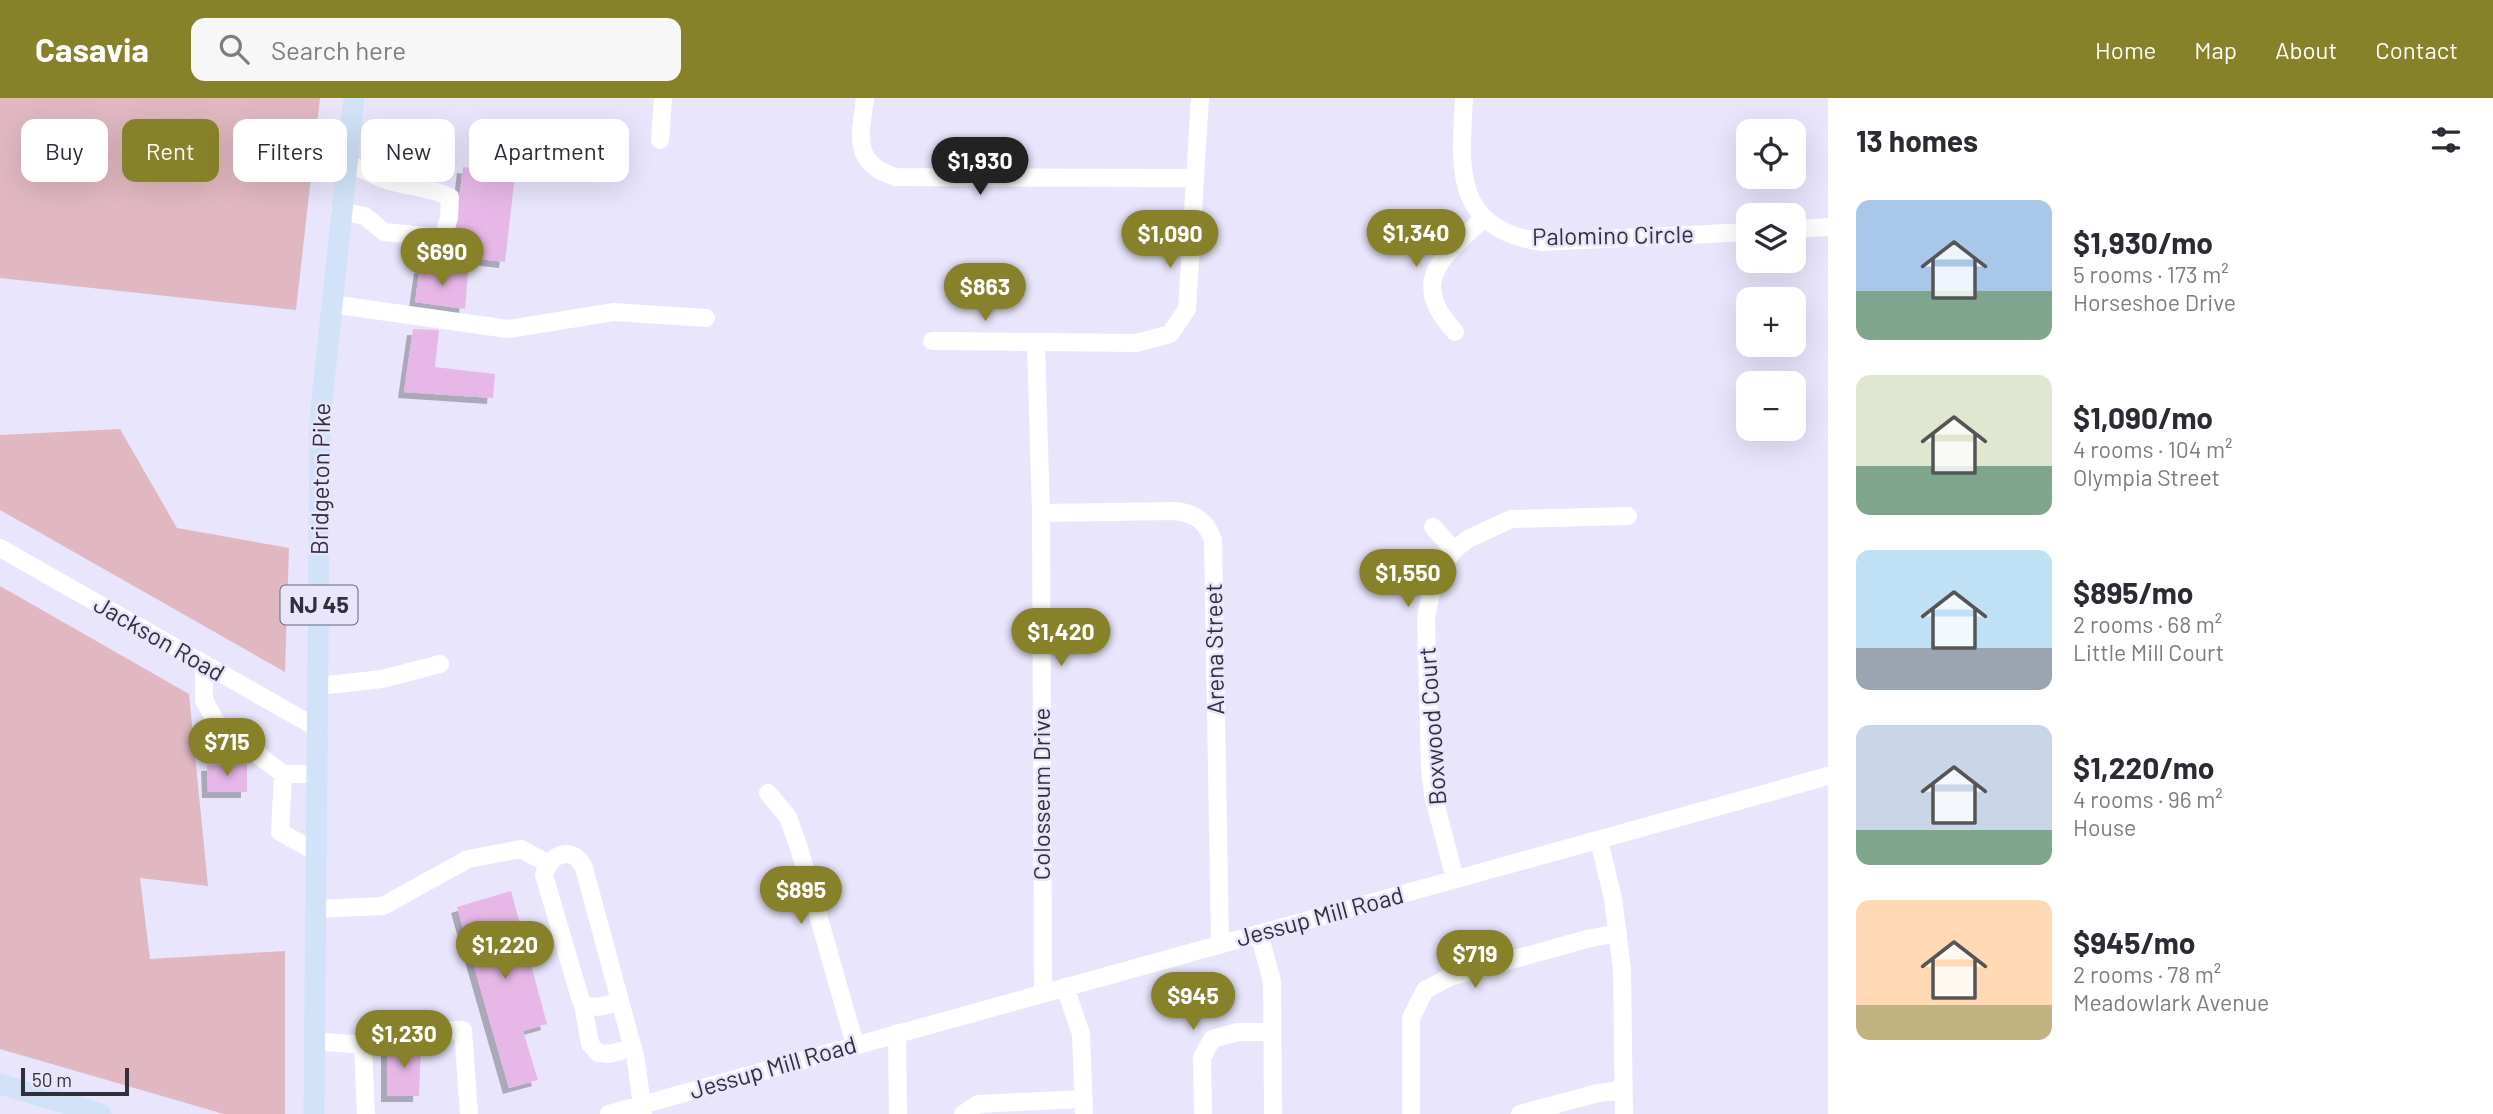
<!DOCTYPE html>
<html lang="en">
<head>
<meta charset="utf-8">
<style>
  body { margin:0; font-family:Barlow,sans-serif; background:#f7f7f7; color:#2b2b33; height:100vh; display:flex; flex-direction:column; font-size:26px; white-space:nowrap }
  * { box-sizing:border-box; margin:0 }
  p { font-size:23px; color:#7c7c81 }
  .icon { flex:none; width:38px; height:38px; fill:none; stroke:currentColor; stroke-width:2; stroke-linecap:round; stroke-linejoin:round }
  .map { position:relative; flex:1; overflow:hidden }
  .side { display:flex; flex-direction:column; background:#fff; width:665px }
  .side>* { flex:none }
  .banner { position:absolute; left:21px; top:21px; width:665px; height:63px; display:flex; gap:14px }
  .controls { position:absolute; left:1736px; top:21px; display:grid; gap:14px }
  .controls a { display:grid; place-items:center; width:70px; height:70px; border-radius:14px; background:#fff; box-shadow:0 7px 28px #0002; font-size:35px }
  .scale { position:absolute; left:21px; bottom:18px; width:108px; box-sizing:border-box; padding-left:7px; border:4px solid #312f3a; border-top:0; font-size:19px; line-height:24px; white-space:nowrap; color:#312f3a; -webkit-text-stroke:5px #e8e5fc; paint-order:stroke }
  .price { position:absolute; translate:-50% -60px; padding:0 16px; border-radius:24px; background:#878129; color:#fff; font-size:23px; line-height:46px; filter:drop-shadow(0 2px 4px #0008) }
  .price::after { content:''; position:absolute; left:50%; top:42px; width:21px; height:16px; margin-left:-10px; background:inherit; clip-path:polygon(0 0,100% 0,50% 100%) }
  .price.selected { background:#222; color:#fff }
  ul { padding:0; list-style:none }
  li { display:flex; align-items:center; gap:21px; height:175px; padding:0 28px }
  li span { display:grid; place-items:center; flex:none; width:196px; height:140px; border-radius:14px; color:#555 }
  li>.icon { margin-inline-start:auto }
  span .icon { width:84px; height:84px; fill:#fffc; stroke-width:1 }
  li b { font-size:30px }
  h2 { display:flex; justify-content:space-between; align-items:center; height:84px; padding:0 28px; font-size:30px }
  .tag { padding:0 24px; border-radius:14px; background:#fff; box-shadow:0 7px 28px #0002; font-size:24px; line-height:63px }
  .tag.selected { background:#878129; color:#fff }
  header { display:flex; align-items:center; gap:42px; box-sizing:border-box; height:98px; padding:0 35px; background:#878129; color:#fff }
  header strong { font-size:33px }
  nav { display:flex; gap:38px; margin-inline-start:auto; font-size:24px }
  .search { width:490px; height:63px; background:#f7f7f7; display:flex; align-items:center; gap:18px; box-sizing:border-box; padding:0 24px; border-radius:14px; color:#7c7c81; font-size:26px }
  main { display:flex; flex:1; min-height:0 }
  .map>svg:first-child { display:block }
  .green { fill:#e1b8c2 }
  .building { fill:#e7b8e7; filter:url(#shadow) }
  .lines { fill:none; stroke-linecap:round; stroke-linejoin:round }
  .minor { stroke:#fff; stroke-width:18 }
  .major { stroke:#d2e3f9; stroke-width:21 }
  .labels { text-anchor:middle; stroke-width:5; stroke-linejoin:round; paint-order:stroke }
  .shield { fill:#e8e5fc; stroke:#686674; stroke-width:2 }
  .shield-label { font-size:23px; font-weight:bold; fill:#312f3a }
  .street-label { font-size:24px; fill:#312f3a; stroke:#e8e5fc }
</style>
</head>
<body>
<header>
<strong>Casavia</strong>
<div class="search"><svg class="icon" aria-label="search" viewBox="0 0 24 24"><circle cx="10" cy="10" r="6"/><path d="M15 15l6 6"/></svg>Search here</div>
<nav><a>Home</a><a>Map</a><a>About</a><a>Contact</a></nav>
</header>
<main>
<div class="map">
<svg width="1828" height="1016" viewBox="0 0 1828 1016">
  <defs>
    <filter id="shadow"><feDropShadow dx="-6" dy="6" stdDeviation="0" flood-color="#0004"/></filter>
  </defs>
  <rect width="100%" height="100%" fill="#e8e5fc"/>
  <path class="green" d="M0,0H320L296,212L0,180Z
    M120,331L177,430L289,450L285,574L0,412V337Z
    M0,488L189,596L208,788L140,780L150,861L285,853V1016H224L0,951Z"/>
  <path class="building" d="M463,69L515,77L505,164L452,158Z
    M420,169L468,175L465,211L415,204Z
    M413,231L439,232L435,269L495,276L493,300L404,294Z
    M247,666V694H208L207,667Z
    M511,793L547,926L523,933L538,982L509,990L457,809Z
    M421,947L419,998H387V948Z"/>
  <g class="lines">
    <path class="minor" d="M865,0C860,38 852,66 896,79L1195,80
      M1464,0C1460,72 1453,131 1542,144L1748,134
      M660,42L663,0
      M340,113L365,118L384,134L443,140L449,120L450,99C428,88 404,89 381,80C368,74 360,69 345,66
      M1794,131L1828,129
      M331,206L508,231L614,214L706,220
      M1455,234C1407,182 1443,159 1484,120
      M932,243L1136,245L1170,236L1187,211L1200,0
      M1036,245L1041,415L1043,895
      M1041,415L1176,413C1196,416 1206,423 1213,442L1220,846
      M1433,429L1454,452
      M0,450L319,631
      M204,566V602L216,624L283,676H318
      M319,588L382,581L440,566
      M283,676L280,734L316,754
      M768,695L788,719L799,750L855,947
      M1599,742L1613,801L1622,871L1624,1016
      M1455,781L1433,697L1430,670L1426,519L1434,480L1454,452L1468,441L1511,421L1628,418
      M315,811L383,808L468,761L521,751L547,765
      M1259,836L1272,883L1273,1016
      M1065,889L1081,936L1084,1016
      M619,903C606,908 597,911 583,907L580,900L544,777C549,756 573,746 584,770L636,962L643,1016
      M583,907L590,946L598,955L609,956L632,950
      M897,935L898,1016
      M314,943L363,947L366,1016
      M363,947L364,933L463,932L469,1016
      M609,1016L1828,678
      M963,1016L978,1006L1084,1001
      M1203,1016L1202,960L1212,941L1238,934H1272
      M1411,1016V920L1425,892L1450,879L1587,841L1618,835
      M1520,1016L1598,995L1623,992"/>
    <path class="major" d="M0,986L101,1016
      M314,1016L320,321L354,0"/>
  </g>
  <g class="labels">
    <rect class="shield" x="280.5" y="487.5" width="77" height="39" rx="5"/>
    <g class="shield-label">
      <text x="319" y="515">NJ 45</text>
    </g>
    <g class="street-label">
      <text transform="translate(1613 138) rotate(-1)" y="8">Palomino Circle</text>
      <text transform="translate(321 381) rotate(-89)" y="8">Bridgeton Pike</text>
      <text transform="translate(159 541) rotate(30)" y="8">Jackson Road</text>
      <text transform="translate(1215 551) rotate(-91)" y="8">Arena Street</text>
      <text transform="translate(1433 628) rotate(-94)" y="8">Boxwood Court</text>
      <text transform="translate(1042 696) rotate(-90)" y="8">Colosseum Drive</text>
      <text transform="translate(1320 819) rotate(-15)" y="8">Jessup Mill Road</text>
      <text transform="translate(773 970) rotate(-16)" y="8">Jessup Mill Road</text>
    </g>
  </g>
</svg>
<div class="controls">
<a><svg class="icon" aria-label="locate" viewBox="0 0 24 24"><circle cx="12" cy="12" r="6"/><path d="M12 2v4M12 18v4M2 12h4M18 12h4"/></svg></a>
<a><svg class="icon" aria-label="layers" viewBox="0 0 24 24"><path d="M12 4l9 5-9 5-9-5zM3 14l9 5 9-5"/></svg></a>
<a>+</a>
<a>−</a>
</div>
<div class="scale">50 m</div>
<b class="price selected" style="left:980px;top:99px">$1,930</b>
<b class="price" style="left:1416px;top:171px">$1,340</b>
<b class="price" style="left:1170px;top:172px">$1,090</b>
<b class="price" style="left:442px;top:190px">$690</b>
<b class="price" style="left:985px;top:225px">$863</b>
<b class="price" style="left:1408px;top:511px">$1,550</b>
<b class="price" style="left:1061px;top:570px">$1,420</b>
<b class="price" style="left:227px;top:680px">$715</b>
<b class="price" style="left:801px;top:828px">$895</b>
<b class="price" style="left:505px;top:883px">$1,220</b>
<b class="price" style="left:1475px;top:892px">$719</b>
<b class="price" style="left:1193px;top:934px">$945</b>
<b class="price" style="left:404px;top:972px">$1,230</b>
<div class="banner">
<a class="tag">Buy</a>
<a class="tag selected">Rent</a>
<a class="tag">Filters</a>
<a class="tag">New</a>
<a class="tag">Apartment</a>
</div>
</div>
<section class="side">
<h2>13 homes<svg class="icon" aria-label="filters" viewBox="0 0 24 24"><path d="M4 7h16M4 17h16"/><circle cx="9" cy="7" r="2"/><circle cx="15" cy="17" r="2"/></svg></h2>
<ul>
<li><span style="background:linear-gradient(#a9c7e8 65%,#7fa58c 0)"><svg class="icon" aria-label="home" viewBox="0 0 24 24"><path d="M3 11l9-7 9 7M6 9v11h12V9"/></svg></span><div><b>$1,930/mo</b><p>5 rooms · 173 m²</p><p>Horseshoe Drive</p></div></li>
<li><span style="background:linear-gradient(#dfe7d0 65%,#7fa58c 0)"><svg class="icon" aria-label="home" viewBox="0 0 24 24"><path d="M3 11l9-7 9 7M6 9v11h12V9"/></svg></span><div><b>$1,090/mo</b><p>4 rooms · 104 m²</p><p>Olympia Street</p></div></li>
<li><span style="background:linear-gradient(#bfe0f5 70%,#9aa5b1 0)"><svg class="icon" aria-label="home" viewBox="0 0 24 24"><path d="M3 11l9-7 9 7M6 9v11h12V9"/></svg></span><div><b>$895/mo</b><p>2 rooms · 68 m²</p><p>Little Mill Court</p></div></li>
<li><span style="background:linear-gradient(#c9d6e8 75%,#7fa58c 0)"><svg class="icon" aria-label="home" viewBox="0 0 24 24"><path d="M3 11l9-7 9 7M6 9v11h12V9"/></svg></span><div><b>$1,220/mo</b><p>4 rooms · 96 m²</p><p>House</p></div></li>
<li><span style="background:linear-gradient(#ffd9b3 75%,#c2b280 0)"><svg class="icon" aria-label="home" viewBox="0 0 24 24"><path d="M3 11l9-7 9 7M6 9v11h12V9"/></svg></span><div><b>$945/mo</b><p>2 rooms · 78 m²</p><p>Meadowlark Avenue</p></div></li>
</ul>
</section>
</main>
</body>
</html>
